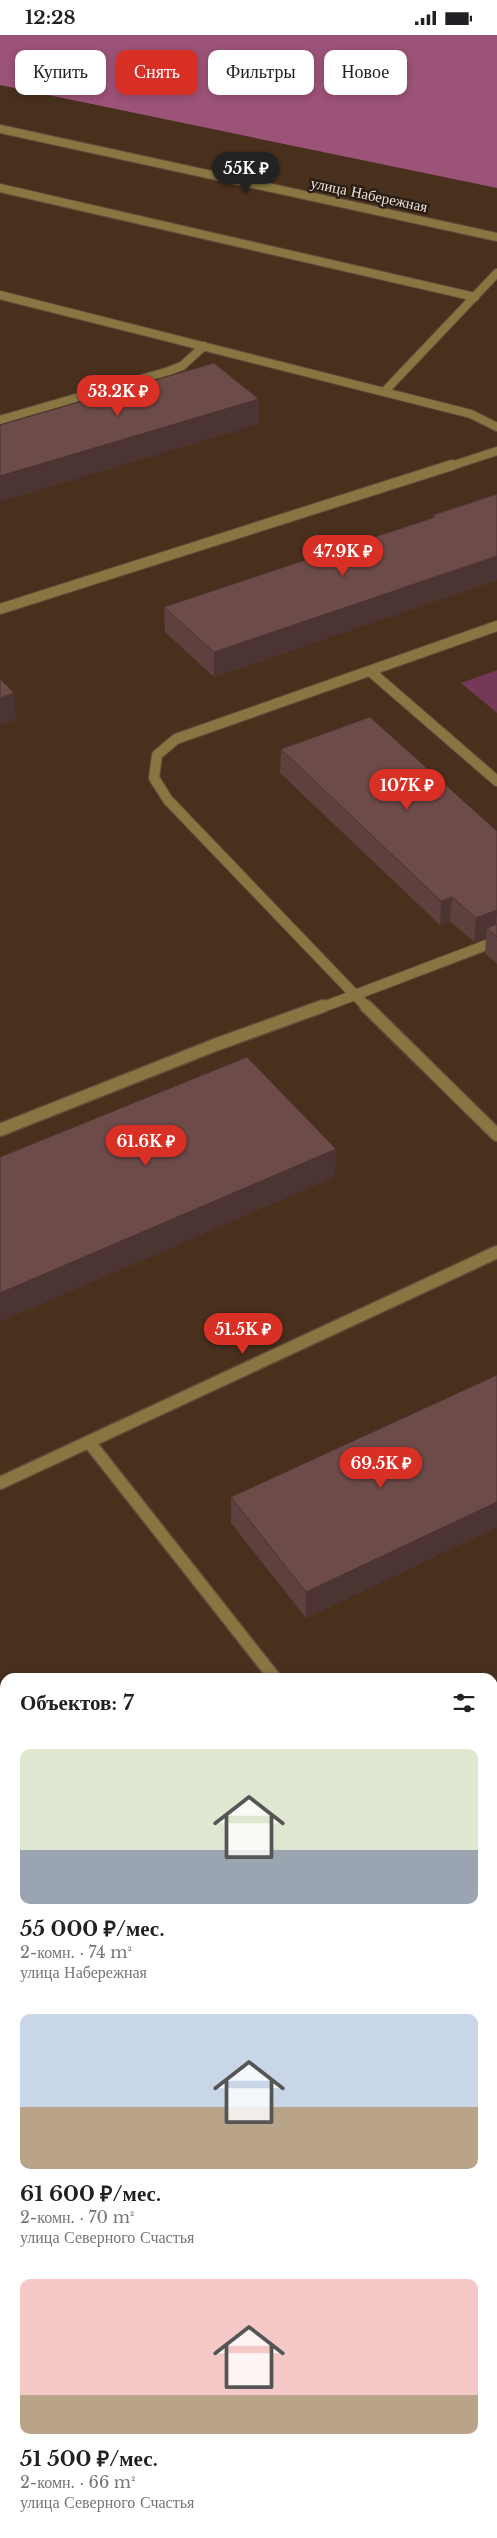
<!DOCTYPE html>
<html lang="ru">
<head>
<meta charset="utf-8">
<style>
  body { margin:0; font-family:"Libre Baskerville",serif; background:#f2f2f2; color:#202124; height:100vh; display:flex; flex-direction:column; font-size:19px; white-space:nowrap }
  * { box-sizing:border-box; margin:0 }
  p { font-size:16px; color:#757577 }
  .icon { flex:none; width:28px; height:28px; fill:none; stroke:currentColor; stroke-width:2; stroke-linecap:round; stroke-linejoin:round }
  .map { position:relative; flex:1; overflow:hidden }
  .details { position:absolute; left:0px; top:1638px; width:498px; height:866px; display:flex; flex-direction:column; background:#fff; border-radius:15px 15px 0 0; box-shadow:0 2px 8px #0003 }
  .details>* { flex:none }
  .guide { position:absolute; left:15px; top:15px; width:468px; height:45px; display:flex; gap:10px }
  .price { position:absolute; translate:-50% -42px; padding:0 11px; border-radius:18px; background:#d93025; color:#fff; font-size:16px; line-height:32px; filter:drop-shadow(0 1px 2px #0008) }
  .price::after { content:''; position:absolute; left:50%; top:30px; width:15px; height:11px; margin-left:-8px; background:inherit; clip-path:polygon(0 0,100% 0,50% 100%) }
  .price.current { background:#222; color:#fff }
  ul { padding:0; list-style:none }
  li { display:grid; align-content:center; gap:10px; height:265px; padding:0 20px }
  li span { display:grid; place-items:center; height:155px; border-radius:10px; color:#555 }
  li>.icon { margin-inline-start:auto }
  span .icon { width:90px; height:90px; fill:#fffc; stroke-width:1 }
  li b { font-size:21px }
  h2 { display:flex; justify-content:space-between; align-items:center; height:60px; padding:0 20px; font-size:21px }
  .tag { padding:0 18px; border-radius:10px; background:#fff; box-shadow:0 2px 8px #0003; font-size:18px; line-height:45px }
  .tag.current { background:#d93025; color:#fff }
  .status { display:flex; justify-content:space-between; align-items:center; height:35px; padding:0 25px; background:#fff; direction:ltr }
  .status svg { height:14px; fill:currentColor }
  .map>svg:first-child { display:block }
  .green { fill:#733957 }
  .forest { fill:#9c5378 }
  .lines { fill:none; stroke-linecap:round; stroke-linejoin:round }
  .minor-far3-casing { stroke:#634c3b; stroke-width:10 }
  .minor-far2-casing { stroke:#634c3b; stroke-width:12 }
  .minor-far1-casing { stroke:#634c3b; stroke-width:15 }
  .minor-casing { stroke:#634c3b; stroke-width:18 }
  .minor-far3 { stroke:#877641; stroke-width:8 }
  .minor-far2 { stroke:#877641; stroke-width:10 }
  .minor-far1 { stroke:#877641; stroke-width:12 }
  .minor { stroke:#877641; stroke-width:16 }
  .wall { fill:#5e403f }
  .shaded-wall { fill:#4c3433 }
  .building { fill:#6d4b49; stroke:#4c3433 }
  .labels { text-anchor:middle; stroke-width:4.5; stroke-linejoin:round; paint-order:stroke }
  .far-street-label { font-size:15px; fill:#f1e1d6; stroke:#261b13 }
</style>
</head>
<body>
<div class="status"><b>12:28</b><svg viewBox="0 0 49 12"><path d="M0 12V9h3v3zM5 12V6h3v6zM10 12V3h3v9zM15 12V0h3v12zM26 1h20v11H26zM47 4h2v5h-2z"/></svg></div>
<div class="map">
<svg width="497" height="2503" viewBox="0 0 497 2503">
  <rect width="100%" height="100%" fill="#48301d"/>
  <path class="green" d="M497,635V678L461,648Z"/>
  <path class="forest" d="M0,0H497V153L0,50Z"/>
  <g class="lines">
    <g class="minor-far3-casing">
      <path id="minor-far3" d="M0,94L497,202
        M0,153L475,262
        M0,260L471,379L497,392
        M384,357L497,238
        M0,385L169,336L182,331L204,311
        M448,432L497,416"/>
    </g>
    <g class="minor-far2-casing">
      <path id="minor-far2" d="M0,574L452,430
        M497,591L176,704L157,720L154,743L168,765L355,960L497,906
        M370,636L497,746
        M320,973L355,960L368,973"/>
    </g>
    <g class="minor-far1-casing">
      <path id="minor-far1" d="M366,971L497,1100
        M0,1095L215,1010L323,971
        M89,1407L274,1642
        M0,1448L497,1217"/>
    </g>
    <g class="minor-casing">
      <path id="minor" d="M492,1702L497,1690
        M0,1971L5,1979
        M0,2276L5,2286
        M492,2431L497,2428
        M122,2499L125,2503
        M309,2499L312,2503
        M251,2503L252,2499
        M369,2503L377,2499"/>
    </g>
    <use href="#minor-far3" class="minor-far3"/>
    <use href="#minor-far2" class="minor-far2"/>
    <use href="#minor-far1" class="minor-far1"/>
    <use href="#minor" class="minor"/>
  </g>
  <path class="wall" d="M497,459V545L214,642L165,597L164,572L433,483V480Z
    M281,714L497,796V929L485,918L486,903L474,907L450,886L440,890L280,738Z
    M497,1340V1492L306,1583L231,1488V1462Z"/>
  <path class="shaded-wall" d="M259,364V389L0,467V441Z
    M497,521V545L214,642V617Z
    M14,658L16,685L0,690V663Z
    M452,862L450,886L440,890L441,866Z
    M497,875L495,899L487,893L486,903L474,907L476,883Z
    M336,1114L335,1142L0,1287V1258Z
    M497,1467V1492L306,1583V1557Z
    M5,1687V1715L0,1717V1690Z
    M497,2293V2314L492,2317V2296Z"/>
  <path class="building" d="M214,328L259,364L0,441V390Z
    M497,459V521L214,617L164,572L435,482L433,480Z
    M0,644L14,658L0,663Z
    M370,682L497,796V875L476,883L452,862L441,866L281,714Z
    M497,889V902L487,893Z
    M247,1022L336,1114L0,1258V1122Z
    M497,1340V1467L306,1557L231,1462Z
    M0,1679L5,1686V1687L0,1690Z
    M492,2183L497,2189V2293L492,2296Z"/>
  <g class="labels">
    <g class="far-street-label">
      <text transform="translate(369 160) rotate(12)" y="5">улица Набережная</text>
    </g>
  </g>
</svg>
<b class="price current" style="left:246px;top:159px">55K ₽</b>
<b class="price" style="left:118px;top:382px">53.2K ₽</b>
<b class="price" style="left:343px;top:542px">47.9K ₽</b>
<b class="price" style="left:407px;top:776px">107K ₽</b>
<b class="price" style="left:146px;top:1132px">61.6K ₽</b>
<b class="price" style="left:243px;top:1320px">51.5K ₽</b>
<b class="price" style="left:381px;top:1454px">69.5K ₽</b>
<div class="guide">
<a class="tag">Купить</a>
<a class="tag current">Снять</a>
<a class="tag">Фильтры</a>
<a class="tag">Новое</a>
</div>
<section class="details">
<h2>Объектов: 7<svg class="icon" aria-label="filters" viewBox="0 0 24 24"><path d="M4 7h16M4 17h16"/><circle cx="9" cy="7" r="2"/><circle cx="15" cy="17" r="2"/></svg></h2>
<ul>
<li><span style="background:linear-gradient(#dfe7d0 65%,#9aa5b1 0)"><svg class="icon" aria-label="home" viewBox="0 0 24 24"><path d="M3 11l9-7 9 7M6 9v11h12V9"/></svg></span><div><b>55 000 ₽/мес.</b><p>2-комн. · 74 m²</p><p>улица Набережная</p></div></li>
<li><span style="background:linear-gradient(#c9d6e8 60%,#b9a48a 0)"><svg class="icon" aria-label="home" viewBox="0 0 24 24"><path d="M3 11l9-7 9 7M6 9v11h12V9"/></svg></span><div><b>61 600 ₽/мес.</b><p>2-комн. · 70 m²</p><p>улица Северного Счастья</p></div></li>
<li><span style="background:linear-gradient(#f6c9c9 75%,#b9a48a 0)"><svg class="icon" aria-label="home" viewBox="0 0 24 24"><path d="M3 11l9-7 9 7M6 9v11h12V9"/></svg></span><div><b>51 500 ₽/мес.</b><p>2-комн. · 66 m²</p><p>улица Северного Счастья</p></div></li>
</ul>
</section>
</div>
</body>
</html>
